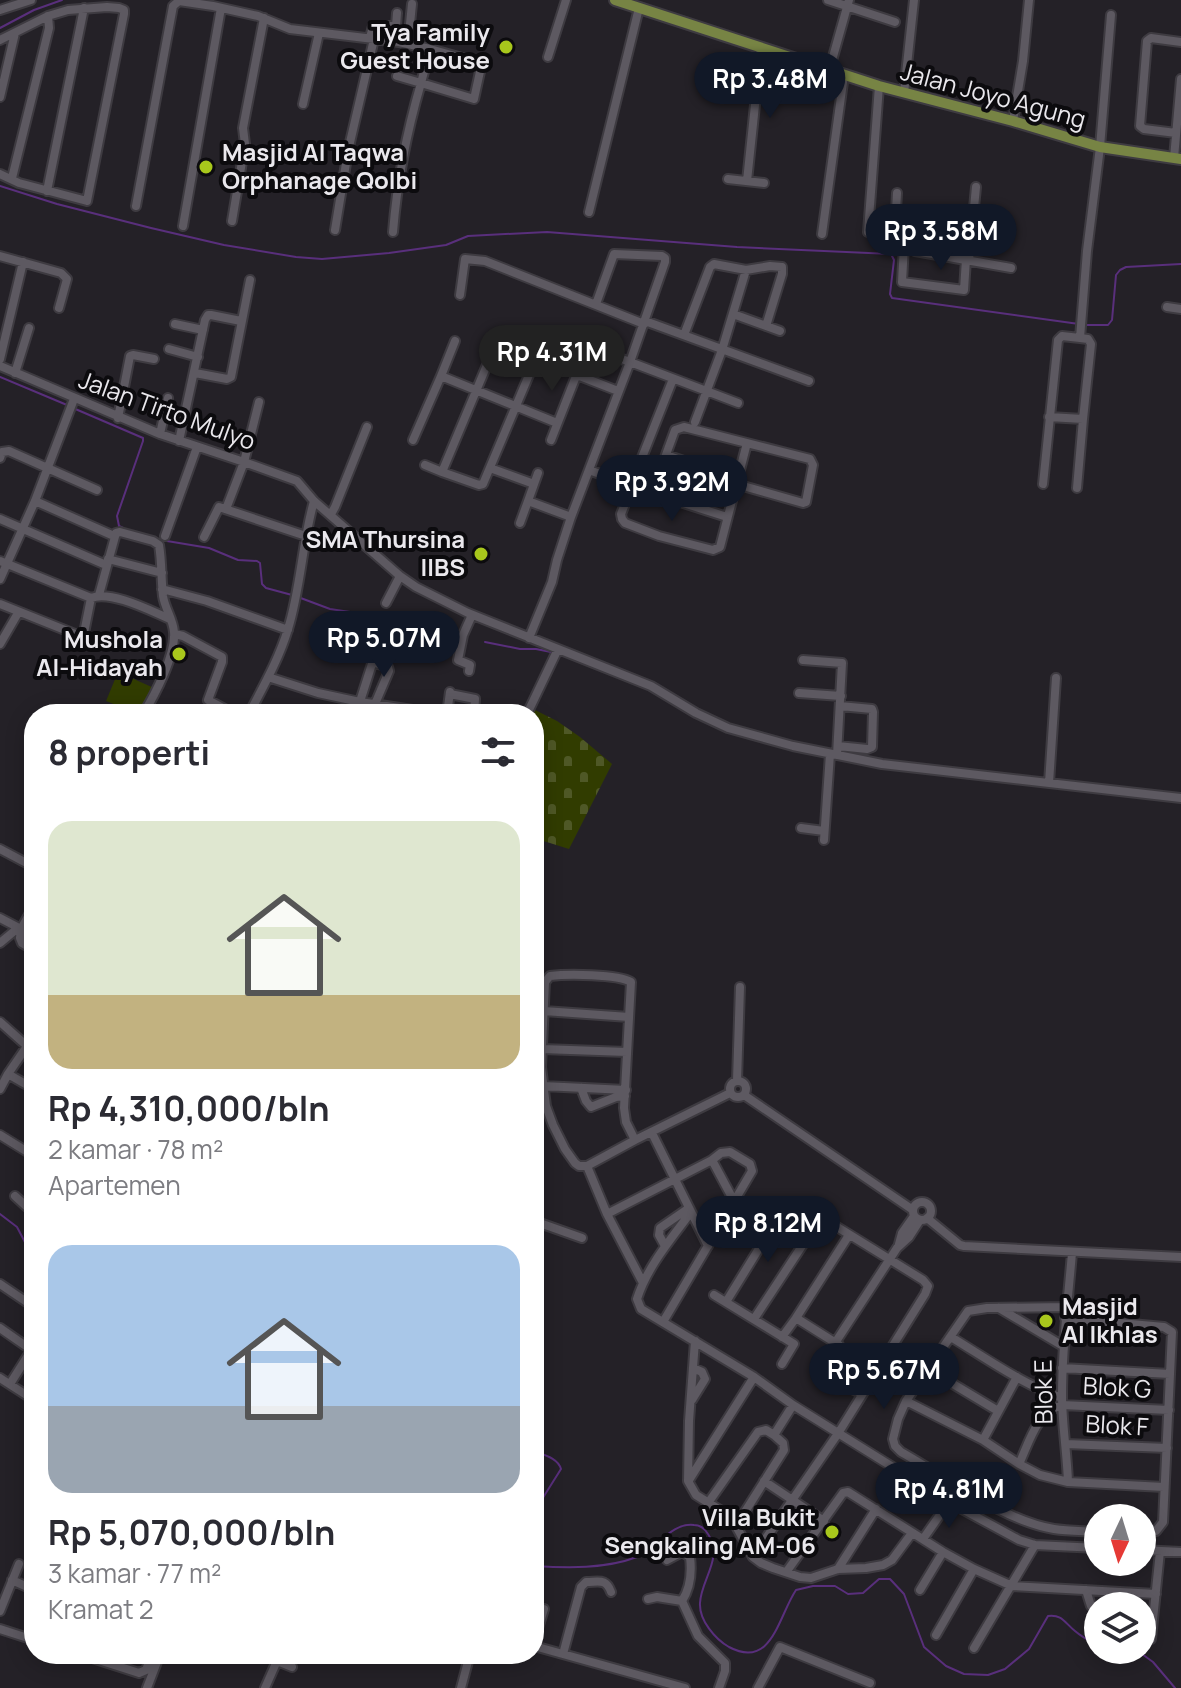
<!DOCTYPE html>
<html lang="id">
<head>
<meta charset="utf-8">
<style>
  body { margin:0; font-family:Manrope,sans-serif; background:#f7f7f7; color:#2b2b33; height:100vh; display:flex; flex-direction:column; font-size:30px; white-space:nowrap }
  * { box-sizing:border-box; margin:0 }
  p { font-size:26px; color:#7c7c81 }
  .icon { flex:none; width:44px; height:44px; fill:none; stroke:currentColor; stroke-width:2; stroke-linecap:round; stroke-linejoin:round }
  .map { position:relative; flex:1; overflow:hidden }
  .side { position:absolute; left:24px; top:704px; width:520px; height:960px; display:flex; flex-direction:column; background:#fff; border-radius:32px; box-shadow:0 4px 20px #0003 }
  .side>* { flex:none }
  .needle { width:52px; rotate:184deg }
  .tools { position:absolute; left:1084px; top:1504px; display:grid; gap:16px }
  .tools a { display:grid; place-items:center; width:72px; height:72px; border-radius:50%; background:#fff; box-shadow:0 4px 20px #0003; font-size:40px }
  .price { position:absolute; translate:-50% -68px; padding:0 18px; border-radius:28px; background:#111827; color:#fff; font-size:26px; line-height:52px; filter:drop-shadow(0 2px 4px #0008) }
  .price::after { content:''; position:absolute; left:50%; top:48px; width:24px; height:18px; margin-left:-12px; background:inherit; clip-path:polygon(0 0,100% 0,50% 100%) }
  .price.selected { background:#222; color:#fff }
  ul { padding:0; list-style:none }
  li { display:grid; align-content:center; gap:16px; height:424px; padding:0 24px }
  li span { display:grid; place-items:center; height:248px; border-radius:24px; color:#555 }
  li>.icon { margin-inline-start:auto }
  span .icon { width:144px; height:144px; fill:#fffc; stroke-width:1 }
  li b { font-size:34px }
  h2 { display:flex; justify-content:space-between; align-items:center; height:96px; padding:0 24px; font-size:34px }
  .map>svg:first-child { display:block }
  .cemetery { fill:url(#cemetery-stones) }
  .garden { fill:#313c00 }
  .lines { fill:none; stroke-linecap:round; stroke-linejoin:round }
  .stream { stroke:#592f7c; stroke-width:2 }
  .minor-casing { stroke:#3e3b41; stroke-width:12 }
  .major-casing { stroke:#3e3b41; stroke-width:14 }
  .minor { stroke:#5d5961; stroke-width:8 }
  .major { stroke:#778444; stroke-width:10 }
  .poi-dot { fill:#a8c71c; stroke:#0c0b0e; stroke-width:3 }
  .labels { text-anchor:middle; stroke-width:8; stroke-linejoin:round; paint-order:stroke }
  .poi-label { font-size:24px; font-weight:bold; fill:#eae8ed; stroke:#0c0b0e; text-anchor:end }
  .street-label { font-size:24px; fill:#eae8ed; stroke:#0c0b0e }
</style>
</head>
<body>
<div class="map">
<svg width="1181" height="1688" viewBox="0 0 1181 1688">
  <defs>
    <pattern id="cemetery-stones" width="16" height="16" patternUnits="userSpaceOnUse" patternTransform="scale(2)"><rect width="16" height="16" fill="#313c00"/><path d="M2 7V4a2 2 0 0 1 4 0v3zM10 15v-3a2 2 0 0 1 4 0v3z" fill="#4f5826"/></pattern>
  </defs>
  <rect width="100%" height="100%" fill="#242127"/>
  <path class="cemetery" d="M533,709L557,721L580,737L612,764L569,849L534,838V714H530Z"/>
  <path class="garden" d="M118,672L154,688L138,714H113L116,705L106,701Z"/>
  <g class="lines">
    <path class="stream" d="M0,28L34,10L62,0
      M0,186L57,204L151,228L224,245L296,257L322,259L389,253L446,245L468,236L547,232L737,247L891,254L894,260L890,294L892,298L1079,324
      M1085,325H1108L1112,320L1116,275L1120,270L1126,267L1181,264
      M0,377L67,405
      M73,408L143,438V441L117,516L119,526L123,528
      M155,539L209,548L238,560L257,561L260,563L262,584L266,588L292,595
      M298,597L330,609L377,616L440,634L458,636
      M485,642L520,649H536L551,652
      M0,1214L17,1227L28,1248L34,1252
      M534,1451C544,1455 558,1458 561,1469L534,1512
      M534,1566C568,1568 605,1569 637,1557C656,1550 671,1522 694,1525C700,1525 705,1529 708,1534C724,1558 701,1579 700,1603C699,1620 715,1639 729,1647C772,1670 778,1617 796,1590L813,1586H835L848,1594L863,1593L879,1579H890L904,1594L924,1647L946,1666L964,1674L988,1675L1005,1669L1029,1649L1048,1616C1062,1614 1065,1623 1075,1631C1082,1637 1091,1642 1098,1646
      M1104,1650L1142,1654L1153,1662L1175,1688"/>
    <g class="minor-casing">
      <path id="minor" d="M828,0L895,22
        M0,10L31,0
        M370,38L373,26H396L397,13
        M0,40L48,16L68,10L107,7L119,8L124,10V14L87,201L19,183L0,174
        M408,44L412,4
        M548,57L566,0
        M829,71L849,0
        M397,76L421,83L430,49
        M879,86L868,232L880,235L894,234
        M904,93L914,0
        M0,97L15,33
        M303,104L319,33
        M1013,121L1023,61L1029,0
        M1176,133L1144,129L1140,126L1147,41L1151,38L1181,42
        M1174,158L1181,79
        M12,178L49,28L48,16
        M728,179L764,183
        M747,181L761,48
        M47,191L84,8
        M136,206L173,6L179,1L213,6L258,16L290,29L399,42L430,49L480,63L481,67L474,99L421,83C407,131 397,182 393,232
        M896,211L897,193
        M589,212L639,8
        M973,220L896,211L894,234L902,244L915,251L1011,268
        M232,221L245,144L243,128L264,18
        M183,226L221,8
        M335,230L348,151L374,39
        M822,234L844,75
        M904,245L902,282L964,290L966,259
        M0,256L61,273L67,279L59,308
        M969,260L976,187
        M460,295L465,259L485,261L644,324
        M596,304L614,254L662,256L665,258V262L630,362L738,403
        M1167,307L1181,309
        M733,314L780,331
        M645,321L809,381
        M175,324L203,330
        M684,335L710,267L714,264L746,270L770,266L782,267V274L766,326
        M169,349L198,357
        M492,353L442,472L479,485L483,484L529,375
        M0,359L23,262
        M0,366L160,434L244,462L297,481L314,501L400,576L416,587L468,613L651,686L696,713L728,728L793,746L882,764L1181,798
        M15,373L29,328
        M195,373L227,379L231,377L250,280
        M577,375L618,391
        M441,376L455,341
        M1049,417L1083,419L1091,344L1088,339L1080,338L1087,251L1100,147L1111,15
        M118,418L130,356L133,355L154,359
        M695,422L722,350L746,270
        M160,434L168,398
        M413,440L441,376L557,423
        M179,441L205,320L208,315H211L241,321
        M666,455L737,479
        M0,458L2,452L9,451L97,490
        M641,460L673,379
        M425,465L442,472
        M490,468L534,484
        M589,470L649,492L727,517
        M538,473L528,501L571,517
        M1043,484L1058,340L1062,336L1080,338
        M632,486L621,514L622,519L625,523L659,536L713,550L720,547L747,443
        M1077,488L1083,419
        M652,493L675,430L684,427L810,459L813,465L806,502L803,503L736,484
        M35,501L114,536
        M226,509L244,462L259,402
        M331,514L335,507L367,427
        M0,519L106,565
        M520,523L528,501
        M165,536L197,447
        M204,537L219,507L306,536
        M108,559L162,573
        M0,561L91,598C111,590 151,611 170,619
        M0,579L35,501L74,399
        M162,589L207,601L288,630
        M99,595L116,533L120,532L153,541L159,545C162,562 161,579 163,596C165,609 173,619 174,632C176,654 155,695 143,714
        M386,603L400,576
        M0,604L80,636L84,633L91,598
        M175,634L183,636L222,657V662L208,700L234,714
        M529,638L552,582L557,560L571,517L630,362L591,348H587L551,440
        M0,644L18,613
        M803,660L842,663L837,755
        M372,662L388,667L389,671L375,704
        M469,671L470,665L458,660L463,635L472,615
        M268,677L318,693L360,702L439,714
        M799,693L841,696
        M450,694L475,699L474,714
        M249,714C263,687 279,659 288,629C301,587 302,543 314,501
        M356,714L378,645
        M447,714L450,692
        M527,714L558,649
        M838,746L867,749L872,747L873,712L872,709L840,706
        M1049,783L1056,678
        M801,828L824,831
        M824,840L830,754
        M0,849L34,867
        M34,906L21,929L20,938L22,943L34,950
        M0,918L21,929
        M0,943L18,928
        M544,1011L629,1017
        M0,1022L27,1046
        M542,1049L627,1052
        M8,1074L34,1089
        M730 1089a8 8 0 1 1 16 0a8 8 0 1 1-16 0Z
        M737,1081L740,987
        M543,1086L626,1090
        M581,1088L586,1101L591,1107L616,1097L625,1096
        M0,1089L8,1074L34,1036
        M744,1095L913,1210
        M652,1133L708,1246
        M0,1135L34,1156
        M587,1166H579L575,1163L565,1149L553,1125L546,1106L541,1067L545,982L550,976C567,974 618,974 631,982L624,1108L626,1122L635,1140
        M15,1196L27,1207L34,1206
        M33,1199L34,1198
        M913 1211a9 9 0 1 1 18 0a9 9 0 1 1-18 0Z
        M691,1212C671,1239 647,1267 637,1299L641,1309L754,1377L793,1405L949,1502L1019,1540L1035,1545L1098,1548
        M607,1214L712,1160L735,1203
        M927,1218L960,1245L964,1246L1181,1257
        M534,1221L582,1238
        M899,1244L902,1233L914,1216
        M665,1246L659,1235L660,1228L689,1208
        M643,1283L607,1214L587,1166L635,1140L730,1093
        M0,1284L34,1307
        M714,1295L794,1344L782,1364
        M726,1302L784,1208L791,1202L821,1217L923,1280L928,1286L925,1294L839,1432L753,1557
        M1067,1307L987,1308L968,1311L906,1401L898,1419L893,1439L895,1446L901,1452C946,1477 1004,1521 1054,1529C1068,1531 1083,1531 1098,1532
        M999,1308L1063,1346
        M796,1318L839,1345L841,1352L833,1363L831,1374L838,1382L862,1394
        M1065,1318L1164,1327L1172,1332L1163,1522L1156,1531L1142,1532
        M754,1319L821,1217
        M663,1322L752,1171L750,1164L730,1152L721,1153L712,1160
        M0,1328L33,1351
        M782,1337L796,1318L849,1235
        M951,1337C987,1359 1022,1384 1062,1398
        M695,1341L689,1421L688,1481L696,1495L720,1510L736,1526L753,1557L761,1563L773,1568L800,1577L811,1578L838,1569L866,1568L883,1565L892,1560L912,1533
        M835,1343L897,1248L909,1237L920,1220
        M1062,1368L1170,1374
        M928,1369L998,1411
        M0,1378L34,1400
        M10,1384L34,1346
        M692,1400L705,1379L702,1372L693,1368
        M906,1401L983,1440L1019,1464L1040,1475L1068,1482L1164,1487
        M983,1440L1017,1377
        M1066,1444L1167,1448
        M1019,1464C1029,1443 1037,1411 1062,1405L1169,1410
        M689,1480L754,1377
        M764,1481L824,1521
        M1068,1482C1067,1453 1062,1424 1062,1395C1062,1347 1068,1300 1072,1253
        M708,1503L758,1432L766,1430L774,1435
        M736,1526L784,1450L783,1443L774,1435L793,1405
        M923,1539L949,1502
        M1142,1550L1181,1552
        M667,1560L682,1552L690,1557C692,1573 691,1587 682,1601
        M838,1569L876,1509
        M787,1571L838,1500L843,1493L848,1492L943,1552L974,1569L1012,1586L1156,1594
        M12,1580L34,1590
        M920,1590L943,1552
        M1086,1590L1091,1606L1098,1608
        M648,1599L657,1597L682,1601L698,1636L725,1663V1671L719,1688
        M1111,1606L1115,1600L1116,1592
        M0,1611L19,1564
        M0,1629L34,1640
        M936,1635L974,1569
        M1151,1639L1160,1551
        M534,1641L544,1609
        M534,1646L685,1688
        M974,1648L1035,1545
        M80,1654L139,1673L146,1670L152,1654
        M260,1654L292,1667
        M563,1654L581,1587L586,1582C599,1582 606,1578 611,1592
        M147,1688L160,1654
        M265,1688L280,1654
        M461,1688L470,1654
        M758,1688L780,1647L870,1683"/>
    </g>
    <g class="major-casing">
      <path id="major" d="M615,0L879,86L1013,121L1100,147L1181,159"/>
    </g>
    <use href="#minor" class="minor"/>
    <use href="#major" class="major"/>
  </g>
  <g class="poi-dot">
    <circle cx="506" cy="47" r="8"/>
    <circle cx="206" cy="167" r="8"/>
    <circle cx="481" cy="554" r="8"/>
    <circle cx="179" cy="654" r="8"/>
    <circle cx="1046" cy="1321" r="8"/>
    <circle cx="832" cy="1532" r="8"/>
  </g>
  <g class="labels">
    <g class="poi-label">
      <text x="490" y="41">Tya Family<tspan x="490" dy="28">Guest House</tspan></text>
      <text x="222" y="161" text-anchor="start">Masjid Al Taqwa<tspan x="222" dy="28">Orphanage Qolbi</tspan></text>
      <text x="465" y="548">SMA Thursina<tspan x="465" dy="28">IIBS</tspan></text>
      <text x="163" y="648">Mushola<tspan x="163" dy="28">Al-Hidayah</tspan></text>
      <text x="1062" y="1315" text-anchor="start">Masjid<tspan x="1062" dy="28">Al Ikhlas</tspan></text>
      <text x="816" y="1526">Villa Bukit<tspan x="816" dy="28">Sengkaling AM-06</tspan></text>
    </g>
    <g class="street-label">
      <text transform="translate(993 96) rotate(15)" y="8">Jalan Joyo Agung</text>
      <text transform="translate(167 411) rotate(20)" y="8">Jalan Tirto Mulyo</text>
      <text transform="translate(1117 1388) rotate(3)" y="8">Blok G</text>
      <text transform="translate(1044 1392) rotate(-91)" y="8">Blok E</text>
      <text transform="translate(1117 1426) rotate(3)" y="8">Blok F</text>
    </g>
  </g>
</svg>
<div class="tools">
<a><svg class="needle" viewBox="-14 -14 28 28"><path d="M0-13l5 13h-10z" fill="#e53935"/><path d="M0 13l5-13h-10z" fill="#7c7c81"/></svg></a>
<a><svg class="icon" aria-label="layers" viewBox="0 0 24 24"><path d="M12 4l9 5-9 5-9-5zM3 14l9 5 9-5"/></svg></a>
</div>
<b class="price" style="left:770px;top:120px">Rp 3.48M</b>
<b class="price" style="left:941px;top:272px">Rp 3.58M</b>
<b class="price selected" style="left:552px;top:393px">Rp 4.31M</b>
<b class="price" style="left:672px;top:523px">Rp 3.92M</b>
<b class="price" style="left:384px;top:679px">Rp 5.07M</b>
<b class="price" style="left:768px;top:1264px">Rp 8.12M</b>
<b class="price" style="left:884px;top:1411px">Rp 5.67M</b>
<b class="price" style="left:949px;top:1530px">Rp 4.81M</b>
<section class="side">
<h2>8 properti<svg class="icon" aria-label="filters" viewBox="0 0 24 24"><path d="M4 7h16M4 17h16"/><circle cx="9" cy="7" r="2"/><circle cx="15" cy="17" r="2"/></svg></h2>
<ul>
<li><span style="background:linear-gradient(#dfe7d0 70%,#c2b280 0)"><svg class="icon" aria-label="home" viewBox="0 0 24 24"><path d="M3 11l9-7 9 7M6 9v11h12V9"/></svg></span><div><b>Rp 4,310,000/bln</b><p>2 kamar · 78 m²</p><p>Apartemen</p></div></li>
<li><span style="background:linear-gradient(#a9c7e8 65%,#9aa5b1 0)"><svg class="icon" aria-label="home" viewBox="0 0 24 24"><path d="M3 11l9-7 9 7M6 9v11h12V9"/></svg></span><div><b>Rp 5,070,000/bln</b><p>3 kamar · 77 m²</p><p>Kramat 2</p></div></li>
</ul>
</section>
</div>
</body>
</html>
